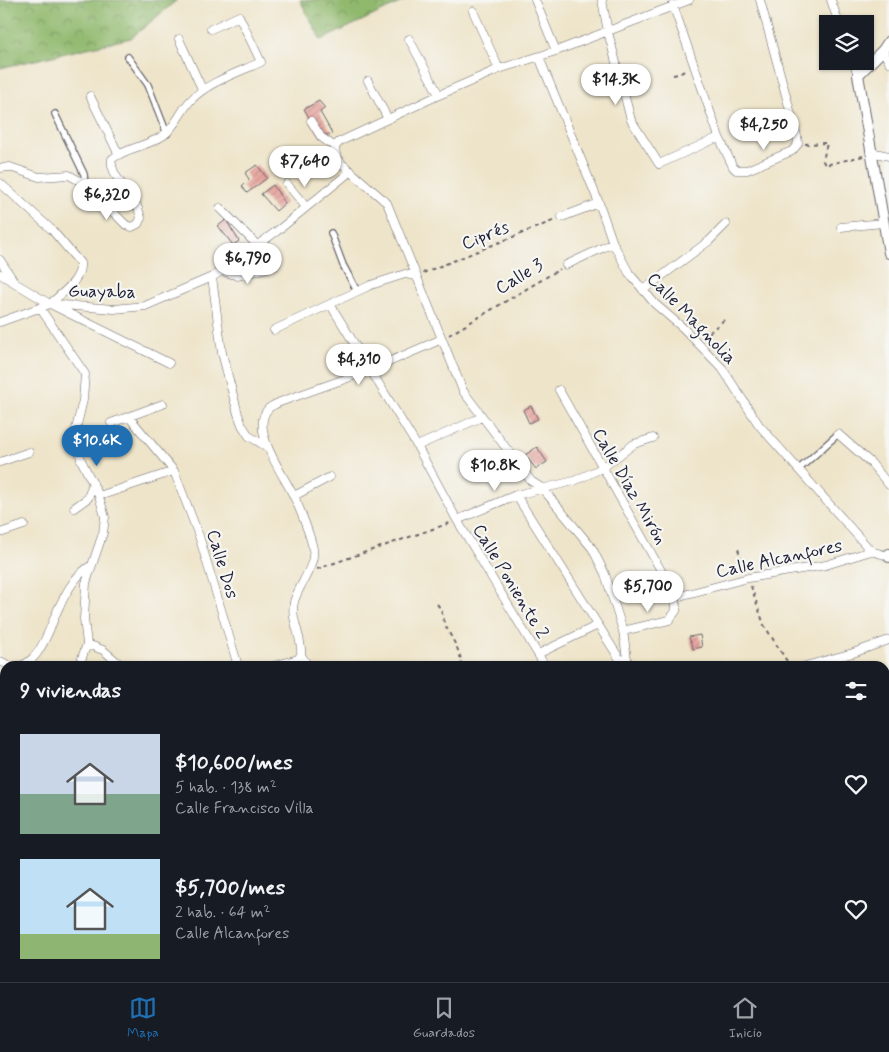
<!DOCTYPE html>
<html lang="es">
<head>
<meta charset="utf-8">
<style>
  body { margin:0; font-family:Mynerve,sans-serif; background:#242831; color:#f1f3f6; height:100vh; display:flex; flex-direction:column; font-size:19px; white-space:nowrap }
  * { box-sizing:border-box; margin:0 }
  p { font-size:16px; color:#9ea1a6 }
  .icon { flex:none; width:28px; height:28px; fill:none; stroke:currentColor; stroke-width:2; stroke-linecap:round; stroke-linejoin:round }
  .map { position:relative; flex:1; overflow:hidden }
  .panel { position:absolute; left:0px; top:661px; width:890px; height:321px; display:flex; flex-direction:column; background:#171b24; border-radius:15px 15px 0 0; box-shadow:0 1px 4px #0004 }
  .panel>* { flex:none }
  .buttons { position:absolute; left:819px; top:15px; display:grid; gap:10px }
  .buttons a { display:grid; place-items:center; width:55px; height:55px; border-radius:0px; background:#171b24; box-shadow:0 1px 4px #0004; font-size:25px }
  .price { position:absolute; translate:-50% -42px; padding:0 11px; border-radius:18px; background:#fff; color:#222; font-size:16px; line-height:32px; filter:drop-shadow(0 1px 2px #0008) }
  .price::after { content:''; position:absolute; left:50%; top:30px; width:15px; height:11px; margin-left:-8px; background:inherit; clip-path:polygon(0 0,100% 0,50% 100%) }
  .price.selected { background:#1f6fb2; color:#fff }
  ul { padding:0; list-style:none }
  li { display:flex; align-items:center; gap:15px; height:125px; padding:0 20px }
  li span { display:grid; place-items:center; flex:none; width:140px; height:100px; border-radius:0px; color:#555 }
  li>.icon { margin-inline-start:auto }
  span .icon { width:60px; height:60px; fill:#fffc; stroke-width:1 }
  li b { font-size:21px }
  h2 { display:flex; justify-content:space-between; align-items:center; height:60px; padding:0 20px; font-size:21px }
  .menu { display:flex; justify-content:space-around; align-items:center; height:70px; border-top:1px solid #363941; background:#171b24; font-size:14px; color:#9ea1a6 }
  .menu a { display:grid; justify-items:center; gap:2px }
  .menu .selected { color:#1f6fb2 }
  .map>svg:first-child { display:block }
  .forest { fill:url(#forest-crowns); stroke:#5a6e54 }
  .building { fill:url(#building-hatch) }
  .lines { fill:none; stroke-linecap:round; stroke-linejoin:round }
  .pedestrian-casing { stroke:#69666d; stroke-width:8 }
  .minor-casing { stroke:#69666d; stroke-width:9 }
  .tertiary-casing { stroke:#69666d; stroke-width:12 }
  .secondary-casing { stroke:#69666d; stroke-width:13 }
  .path { stroke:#69666d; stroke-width:2; stroke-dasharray:4 4; stroke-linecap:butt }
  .pedestrian { stroke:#fff; stroke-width:5.5 }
  .minor { stroke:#fff; stroke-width:8 }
  .tertiary { stroke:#fff; stroke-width:10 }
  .secondary { stroke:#fae7c3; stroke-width:11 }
  .labels { text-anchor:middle; stroke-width:4.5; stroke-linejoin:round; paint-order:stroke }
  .street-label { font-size:18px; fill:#22223b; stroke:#f6f6f2 }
</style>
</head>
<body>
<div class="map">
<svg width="889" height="982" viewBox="0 0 889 982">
  <defs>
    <pattern id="forest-crowns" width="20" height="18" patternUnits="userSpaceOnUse" patternTransform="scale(1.25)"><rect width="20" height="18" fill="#91b96e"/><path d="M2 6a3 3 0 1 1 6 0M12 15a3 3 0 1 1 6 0" fill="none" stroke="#76965c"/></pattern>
    <pattern id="building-hatch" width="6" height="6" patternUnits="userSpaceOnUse" patternTransform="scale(1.25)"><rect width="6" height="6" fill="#e8a29b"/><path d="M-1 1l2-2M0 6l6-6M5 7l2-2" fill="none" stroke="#bc8480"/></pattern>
  </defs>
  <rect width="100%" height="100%" fill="#f6f6f2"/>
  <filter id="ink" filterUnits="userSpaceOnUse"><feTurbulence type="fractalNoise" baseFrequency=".02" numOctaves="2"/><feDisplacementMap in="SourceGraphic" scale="10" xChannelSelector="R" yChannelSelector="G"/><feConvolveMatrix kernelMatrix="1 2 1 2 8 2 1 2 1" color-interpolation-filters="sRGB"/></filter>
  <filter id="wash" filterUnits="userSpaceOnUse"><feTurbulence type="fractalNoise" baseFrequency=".0096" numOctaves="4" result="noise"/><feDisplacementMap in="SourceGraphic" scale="20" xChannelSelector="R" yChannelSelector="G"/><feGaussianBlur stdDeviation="1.12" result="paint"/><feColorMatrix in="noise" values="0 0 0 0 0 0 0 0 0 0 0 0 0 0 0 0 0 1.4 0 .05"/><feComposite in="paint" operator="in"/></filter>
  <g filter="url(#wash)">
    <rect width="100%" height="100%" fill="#eee4c9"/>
    <path class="forest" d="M0,0H177L131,38L0,68Z
      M300,0H406L321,40Z
      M378,978H508L509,982H378Z"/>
    <g id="blocks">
      <path class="building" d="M319,101L325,108L320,112L332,133L321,137L304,109Z
        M257,165L267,178L247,193L242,186L249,179L245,173Z
        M273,185L285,203L276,211L261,194Z
        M226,220L239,241L233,245L218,226Z
        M531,406L538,419L529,423L523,410Z
        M537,447L547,462L536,469L525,455Z
        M700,635L702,647L693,649L689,637Z"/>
    </g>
  </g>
  <g filter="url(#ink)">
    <use href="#blocks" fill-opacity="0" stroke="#69666d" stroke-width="1"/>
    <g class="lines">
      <g class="pedestrian-casing">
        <path id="pedestrian" d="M128,57L148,85L167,134
          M55,114L84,174L85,184
          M331,233L343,265L357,291
          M799,469L838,434"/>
      </g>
      <g class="minor-casing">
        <path id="minor" d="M535,0L556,51
          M602,0L608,32L631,120L659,164L719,137
          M831,0L839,24
          M673,5L719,137L733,167L736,170H747L792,151L798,144L797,136L760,0
          M473,11L499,69
          M179,39L202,89
          M409,39L439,95
          M883,50L889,62
          M539,57L599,203L613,243L629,273L655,304L683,328L722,368L759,425L871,551L888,556
          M853,61L858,75
          M368,81L388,119
          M90,96L119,155
          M311,121L321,137L335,147
          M335,147L336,155L341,163L387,203L463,391L531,481L542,488L592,548L605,574L623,631L628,666
          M335,147L339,142L439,95L499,69L556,51L689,0
          M870,152L889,156
          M0,168L10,167L39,177L69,175L85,184L126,225L132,227L138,224L141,218C140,215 139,210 137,206C131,193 109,175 112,159C125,148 149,146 164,135C175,127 181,111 190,101C208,82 237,73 261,62L239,16L211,29
          M0,183L52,230L80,263C82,280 62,293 50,304
          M287,184L306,207
          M220,208L257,245
          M562,217L599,203
          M841,227L883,223
          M0,260L13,280
          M566,265L613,243
          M222,271L238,276L275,266
          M0,274L50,304L169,363
          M212,277L222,353L238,414L242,425L249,436L267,447
          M643,290L709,241L726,224
          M330,304L417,446L457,520L545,666
          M40,308L85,374L83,400L76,429L81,460L99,496L105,517L103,533L86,583L84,619L87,644L79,666
          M0,322L50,304L114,309L145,306L212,277L222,271L281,228L351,171
          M274,330L371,285L405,274L416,276
          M559,390L676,597
          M129,417L174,471L199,536L238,666
          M111,423L163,404
          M838,434L871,463L889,485
          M417,446L482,417
          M0,462L29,452
          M516,495L624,666
          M99,496L174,471
          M294,496L330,477
          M74,508L88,498L93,483
          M457,520L516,495L574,481L602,468L634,444L653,438
          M0,533L24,525
          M676,597L748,578L826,565L871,551
          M623,631L669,620L676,611V597
          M87,644L103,650L122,666
          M538,654L598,625
          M301,655C303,638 290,620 294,602C298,586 316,566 313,549C311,537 299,506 293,495C284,475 248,428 269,408C272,405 277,404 280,402L370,370L442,339
          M301,655L308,666
          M0,661C3,662 7,665 10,666C39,672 50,625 59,607C67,591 76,574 92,565
          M273,666L298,659L301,655
          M805,666L853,653L889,640
          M0,738L5,735
          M885,817L889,816
          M0,834L5,831
          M0,874L5,875
          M0,951L5,958
          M19,978L22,982
          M94,978L96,982
          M375,978V982
          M570,978L574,982
          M657,978L658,982
          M718,978L719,982
          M831,982L839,978"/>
      </g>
      <g class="tertiary-casing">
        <path id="tertiary" d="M889,41L883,50L858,75L889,253
          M889,554V557"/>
      </g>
      <g class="secondary-casing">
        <path id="secondary" d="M885,737L889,736
          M322,982L324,978"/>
      </g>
      <path class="path" d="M673,75L679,74L686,70
        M805,144L827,143L823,161L825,165L863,156
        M423,273L555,220
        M449,335L560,269
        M703,338L724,320
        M738,549L745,570
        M317,569L450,523
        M751,586L764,625L790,666
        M437,604C442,610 442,615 444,622C451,639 460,648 462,666
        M885,958L889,964"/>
      <use href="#pedestrian" class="pedestrian"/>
      <use href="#minor" class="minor"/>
      <use href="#tertiary" class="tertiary"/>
      <use href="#secondary" class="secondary"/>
    </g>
  </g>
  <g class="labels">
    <g class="street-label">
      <text transform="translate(485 235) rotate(-22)" y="6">Ciprés</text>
      <text transform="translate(519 276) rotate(-31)" y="6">Calle 3</text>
      <text transform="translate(102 291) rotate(1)" y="6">Guayaba</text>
      <text transform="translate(692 318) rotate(46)" y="6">Calle Magnolia</text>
      <text transform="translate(630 486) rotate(60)" y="6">Calle Díaz Mirón</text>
      <text transform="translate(779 558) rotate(-12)" y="6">Calle Alcanfores</text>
      <text transform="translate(223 564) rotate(73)" y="6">Calle Dos</text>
      <text transform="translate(511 581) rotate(59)" y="6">Calle Poniente 2</text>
    </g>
  </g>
</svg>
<div class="buttons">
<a><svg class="icon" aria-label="layers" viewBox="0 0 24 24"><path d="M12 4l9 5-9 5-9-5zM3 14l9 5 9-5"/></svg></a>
</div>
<b class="price" style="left:616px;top:106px">$14.3K</b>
<b class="price" style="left:764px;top:151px">$4,250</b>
<b class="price" style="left:305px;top:188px">$7,640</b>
<b class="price" style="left:107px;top:221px">$6,320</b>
<b class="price" style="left:248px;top:285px">$6,790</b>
<b class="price" style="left:359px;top:386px">$4,310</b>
<b class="price selected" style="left:97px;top:467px">$10.6K</b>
<b class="price" style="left:495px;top:492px">$10.8K</b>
<b class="price" style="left:648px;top:613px">$5,700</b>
<section class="panel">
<h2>9 viviendas<svg class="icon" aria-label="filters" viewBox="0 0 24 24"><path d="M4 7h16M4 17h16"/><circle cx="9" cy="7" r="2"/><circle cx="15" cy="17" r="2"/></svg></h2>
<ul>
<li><span style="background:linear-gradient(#c9d6e8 60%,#7fa58c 0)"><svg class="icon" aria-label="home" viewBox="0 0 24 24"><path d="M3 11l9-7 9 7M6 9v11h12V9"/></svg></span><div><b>$10,600/mes</b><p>5 hab. · 138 m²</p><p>Calle Francisco Villa</p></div><svg class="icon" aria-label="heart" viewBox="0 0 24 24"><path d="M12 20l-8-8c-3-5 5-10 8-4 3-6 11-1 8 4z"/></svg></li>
<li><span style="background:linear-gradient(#bfe0f5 75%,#8fb573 0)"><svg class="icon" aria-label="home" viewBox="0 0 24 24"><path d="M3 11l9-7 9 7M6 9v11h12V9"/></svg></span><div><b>$5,700/mes</b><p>2 hab. · 64 m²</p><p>Calle Alcanfores</p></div><svg class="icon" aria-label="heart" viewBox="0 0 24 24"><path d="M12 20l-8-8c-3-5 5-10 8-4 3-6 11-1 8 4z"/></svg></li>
</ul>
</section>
</div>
<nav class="menu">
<a class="selected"><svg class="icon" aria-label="map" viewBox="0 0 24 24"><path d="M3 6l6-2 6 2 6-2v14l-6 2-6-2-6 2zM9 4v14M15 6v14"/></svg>Mapa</a>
<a><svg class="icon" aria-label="saved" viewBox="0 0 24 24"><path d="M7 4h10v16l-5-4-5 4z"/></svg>Guardados</a>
<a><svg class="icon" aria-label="home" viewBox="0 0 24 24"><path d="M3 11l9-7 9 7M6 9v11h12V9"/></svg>Inicio</a>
</nav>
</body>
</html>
